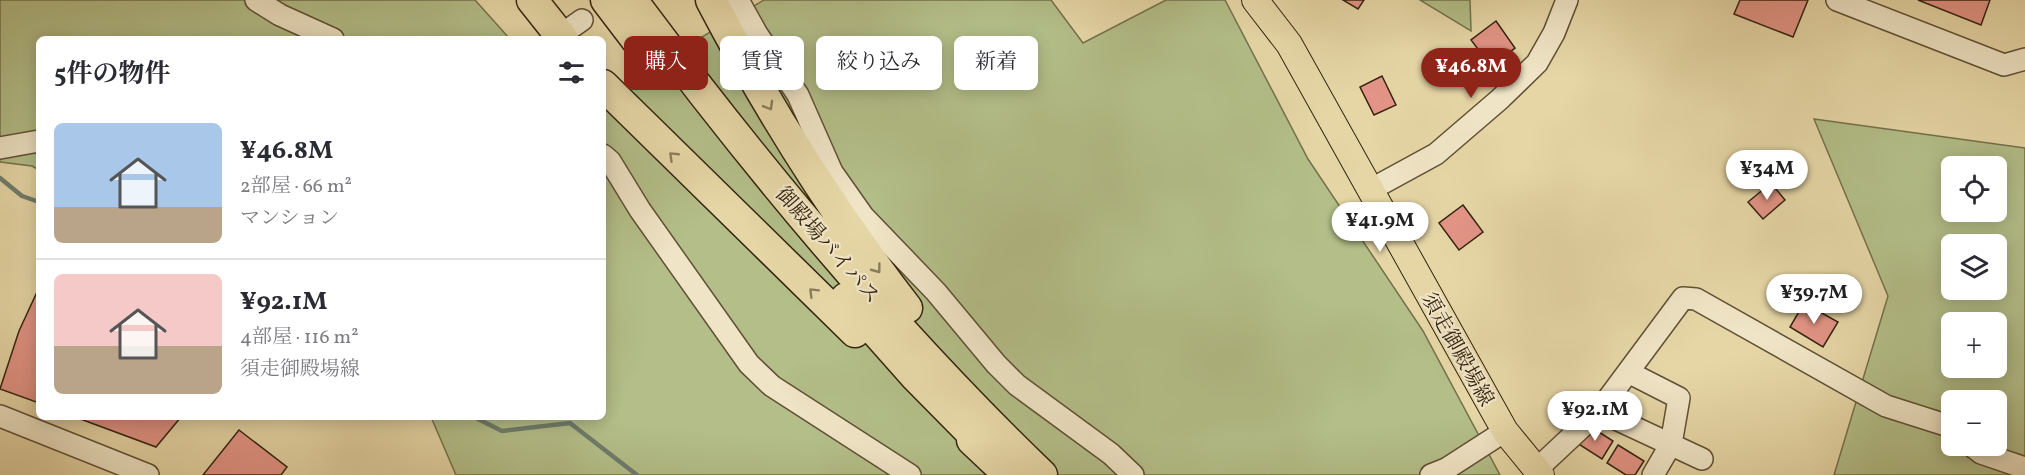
<!DOCTYPE html>
<html lang="ja">
<head>
<meta charset="utf-8">
<style>
  body { margin:0; font-family:Vollkorn,"Noto Serif JP",serif; background:#f2f2f3; color:#2b2b33; height:100vh; display:flex; flex-direction:column; font-size:22px; white-space:nowrap }
  * { box-sizing:border-box; margin:0 }
  p { font-size:20px; color:#7c7c81 }
  .icon { flex:none; width:33px; height:33px; fill:none; stroke:currentColor; stroke-width:2; stroke-linecap:round; stroke-linejoin:round }
  .map { position:relative; flex:1; overflow:hidden }
  .side { position:absolute; left:36px; top:36px; width:570px; height:384px; display:flex; flex-direction:column; background:#fff; border-radius:9px; box-shadow:0 3px 15px #0003 }
  .side>* { flex:none }
  .guide { position:absolute; left:624px; top:36px; width:570px; height:54px; display:flex; gap:12px }
  .buttons { position:absolute; left:1941px; top:156px; display:grid; gap:12px }
  .buttons a { display:grid; place-items:center; width:66px; height:66px; border-radius:9px; background:#fff; box-shadow:0 3px 15px #0003; font-size:30px }
  .price { position:absolute; translate:-50% -51px; padding:0 14px; border-radius:21px; background:#fff; color:#222; font-size:20px; line-height:39px; filter:drop-shadow(0 2px 3px #0008) }
  .price::after { content:''; position:absolute; left:50%; top:36px; width:18px; height:14px; margin-left:-9px; background:inherit; clip-path:polygon(0 0,100% 0,50% 100%) }
  .price.on { background:#8f2418; color:#fff }
  ul { padding:0; list-style:none }
  li { display:flex; align-items:center; gap:18px; height:150px; padding:0 18px }
  li+li { border-top:2px solid #e1e1e2 }
  li span { display:grid; place-items:center; flex:none; width:168px; height:120px; border-radius:9px; color:#555 }
  li>.icon { margin-inline-start:auto }
  span .icon { width:72px; height:72px; fill:#fffc; stroke-width:1 }
  li b { font-size:26px }
  h2 { display:flex; justify-content:space-between; align-items:center; height:72px; padding:0 18px; font-size:26px }
  .tag { padding:0 21px; border-radius:9px; background:#fff; box-shadow:0 3px 15px #0003; font-size:21px; line-height:54px }
  .tag.on { background:#8f2418; color:#fff }
  .map>svg:first-child { display:block }
  .green { fill:#b3be88; stroke:#74714c; stroke-width:1.5; fill-rule:evenodd }
  .lines { fill:none; stroke-linecap:round; stroke-linejoin:round }
  .stream { stroke:#6f7d6c; stroke-width:4.5 }
  .building { fill:#e39486; stroke:#342411; stroke-width:1.5 }
  .minor-casing { stroke:#605036; stroke-width:24 }
  .major-casing { stroke:#342411; stroke-width:28 }
  .highway-casing { stroke:#342411; stroke-width:33 }
  .minor { stroke:#efe4c5; stroke-width:21 }
  .major { stroke:#e6d6a6; stroke-width:26 }
  .highway { stroke:#e6d6a6; stroke-width:30 }
  .oneway { stroke:#8d7d5c }
  .labels { text-anchor:middle; stroke-width:4.5; stroke-linejoin:round; paint-order:stroke }
  .street-label { font-size:21px; fill:#342411; stroke:#efe4c5 }
</style>
</head>
<body>
<div class="map">
<svg width="2025" height="475" viewBox="0 0 2025 475">
  <rect width="100%" height="100%" fill="#e6d6a6"/>
  <filter id="stains"><feTurbulence type="fractalNoise" baseFrequency=".00333" numOctaves="4"/><feColorMatrix values="0 0 0 0 .2 0 0 0 0 .09 0 0 0 0 .02 0 0 0 .5 -.17"/></filter>
  <radialGradient id="worn" r=".72"><stop offset=".6" stop-color="#630" stop-opacity="0"/><stop offset="1" stop-color="#630" stop-opacity=".3"/></radialGradient>
  <path class="green" d="M0,0H475L510,39H39V170L32,166L0,162Z
    M764,0H1051L1083,43L1166,0H1225L1308,159L1423,331L1500,475H456L431,417H603V96Z
    M1420,0H1470L1471,31Z
    M1814,119L2025,148V475H1834L1888,296ZM1952,166H1996V212H1952ZM1952,244H1996V290H1952ZM1952,322H1996V368H1952ZM1952,400H1996V446H1952Z"/>
  <g class="lines">
    <path class="stream" d="M0,178L22,196L39,202
      M474,417L502,431L570,423L637,475"/>
  </g>
  <path class="building" d="M1343,0H1364L1358,9Z
    M1740,0H1808L1793,37L1734,14Z
    M1918,0H1990L1981,25Z
    M1496,21L1515,48L1491,66L1471,40Z
    M1382,76L1396,105L1374,115L1360,87Z
    M1771,183L1785,200L1763,219L1748,202Z
    M1463,205L1483,232L1459,250L1439,223Z
    M37,292L39,293V403L0,389L19,331Z
    M1804,303L1838,322L1823,347L1790,327Z
    M75,417H181L156,447Z
    M1588,425L1613,441L1602,459L1577,443Z
    M239,430L287,467L281,475H203Z
    M1618,445L1644,461L1635,475H1626L1607,463Z"/>
  <g class="lines">
    <g class="minor-casing">
      <path id="minor" d="M256,0L280,15L333,39
        M738,0L757,34L798,95L832,172L863,216L936,292L996,364L1017,385L1111,454L1133,475
        M1837,0L2004,65L2025,59
        M555,39L582,20
        M0,148L39,141
        M603,155L610,161L640,210L749,364L772,386L910,475
        M1370,190L1436,154L1500,99L1537,63L1554,33L1567,0
        M1628,372L1679,398L1671,444L1653,475
        M1599,411L1702,459
        M0,416L148,475
        M1972,446L1981,453L2025,468
        M1536,470L1599,411L1683,298L1696,299L1886,406L1952,427
        M1431,475L1446,469L1505,431"/>
    </g>
    <g class="major-casing">
      <path id="major" d="M1255,0L1289,44L1505,431L1541,475"/>
    </g>
    <g class="highway-casing">
      <path id="highway" d="M532,0L563,39
        M606,0L638,42
        M632,0C757,168 891,330 1042,475
        M711,0C768,109 832,211 907,308
        M603,85L855,332
        M846,298L916,377L989,451
        M972,440L1009,475"/>
    </g>
    <use href="#minor" class="minor"/>
    <use href="#major" class="major"/>
    <use href="#highway" class="highway"/>
  </g>
  <defs><path id="oneway-chevron" d="M-2-3.5L2.5 0L-2 3.5" fill="none" stroke-width="1.6" stroke-linecap="round" stroke-linejoin="round" transform="scale(1.5)"/></defs>
  <g class="oneway">
    <use href="#oneway-chevron" transform="translate(769 106) rotate(60)"/>
    <use href="#oneway-chevron" transform="translate(673 156) rotate(-136)"/>
    <use href="#oneway-chevron" transform="translate(877 269) rotate(53)"/>
    <use href="#oneway-chevron" transform="translate(813 292) rotate(-135)"/>
  </g>
  <g class="labels">
    <g class="street-label">
      <text transform="translate(828 245) rotate(49)" y="7">御殿場バイパス</text>
      <text transform="translate(1458 349) rotate(61)" y="7">須走御殿場線</text>
    </g>
  </g>
  <rect width="100%" height="100%" filter="url(#stains)"/>
  <rect width="100%" height="100%" fill="url(#worn)"/>
</svg>
<div class="buttons">
<a><svg class="icon" aria-label="locate" viewBox="0 0 24 24"><circle cx="12" cy="12" r="6"/><path d="M12 2v4M12 18v4M2 12h4M18 12h4"/></svg></a>
<a><svg class="icon" aria-label="layers" viewBox="0 0 24 24"><path d="M12 4l9 5-9 5-9-5zM3 14l9 5 9-5"/></svg></a>
<a>+</a>
<a>−</a>
</div>
<b class="price on" style="left:1471px;top:99px">¥46.8M</b>
<b class="price" style="left:1767px;top:201px">¥34M</b>
<b class="price" style="left:1380px;top:253px">¥41.9M</b>
<b class="price" style="left:1814px;top:325px">¥39.7M</b>
<b class="price" style="left:1595px;top:442px">¥92.1M</b>
<div class="guide">
<a class="tag on">購入</a>
<a class="tag">賃貸</a>
<a class="tag">絞り込み</a>
<a class="tag">新着</a>
</div>
<section class="side">
<h2>5件の物件<svg class="icon" aria-label="filters" viewBox="0 0 24 24"><path d="M4 7h16M4 17h16"/><circle cx="9" cy="7" r="2"/><circle cx="15" cy="17" r="2"/></svg></h2>
<ul>
<li><span style="background:linear-gradient(#a9c7e8 70%,#b9a48a 0)"><svg class="icon" aria-label="home" viewBox="0 0 24 24"><path d="M3 11l9-7 9 7M6 9v11h12V9"/></svg></span><div><b>¥46.8M</b><p>2部屋 · 66 m²</p><p>マンション</p></div></li>
<li><span style="background:linear-gradient(#f6c9c9 60%,#b9a48a 0)"><svg class="icon" aria-label="home" viewBox="0 0 24 24"><path d="M3 11l9-7 9 7M6 9v11h12V9"/></svg></span><div><b>¥92.1M</b><p>4部屋 · 116 m²</p><p>須走御殿場線</p></div></li>
</ul>
</section>
</div>
</body>
</html>
